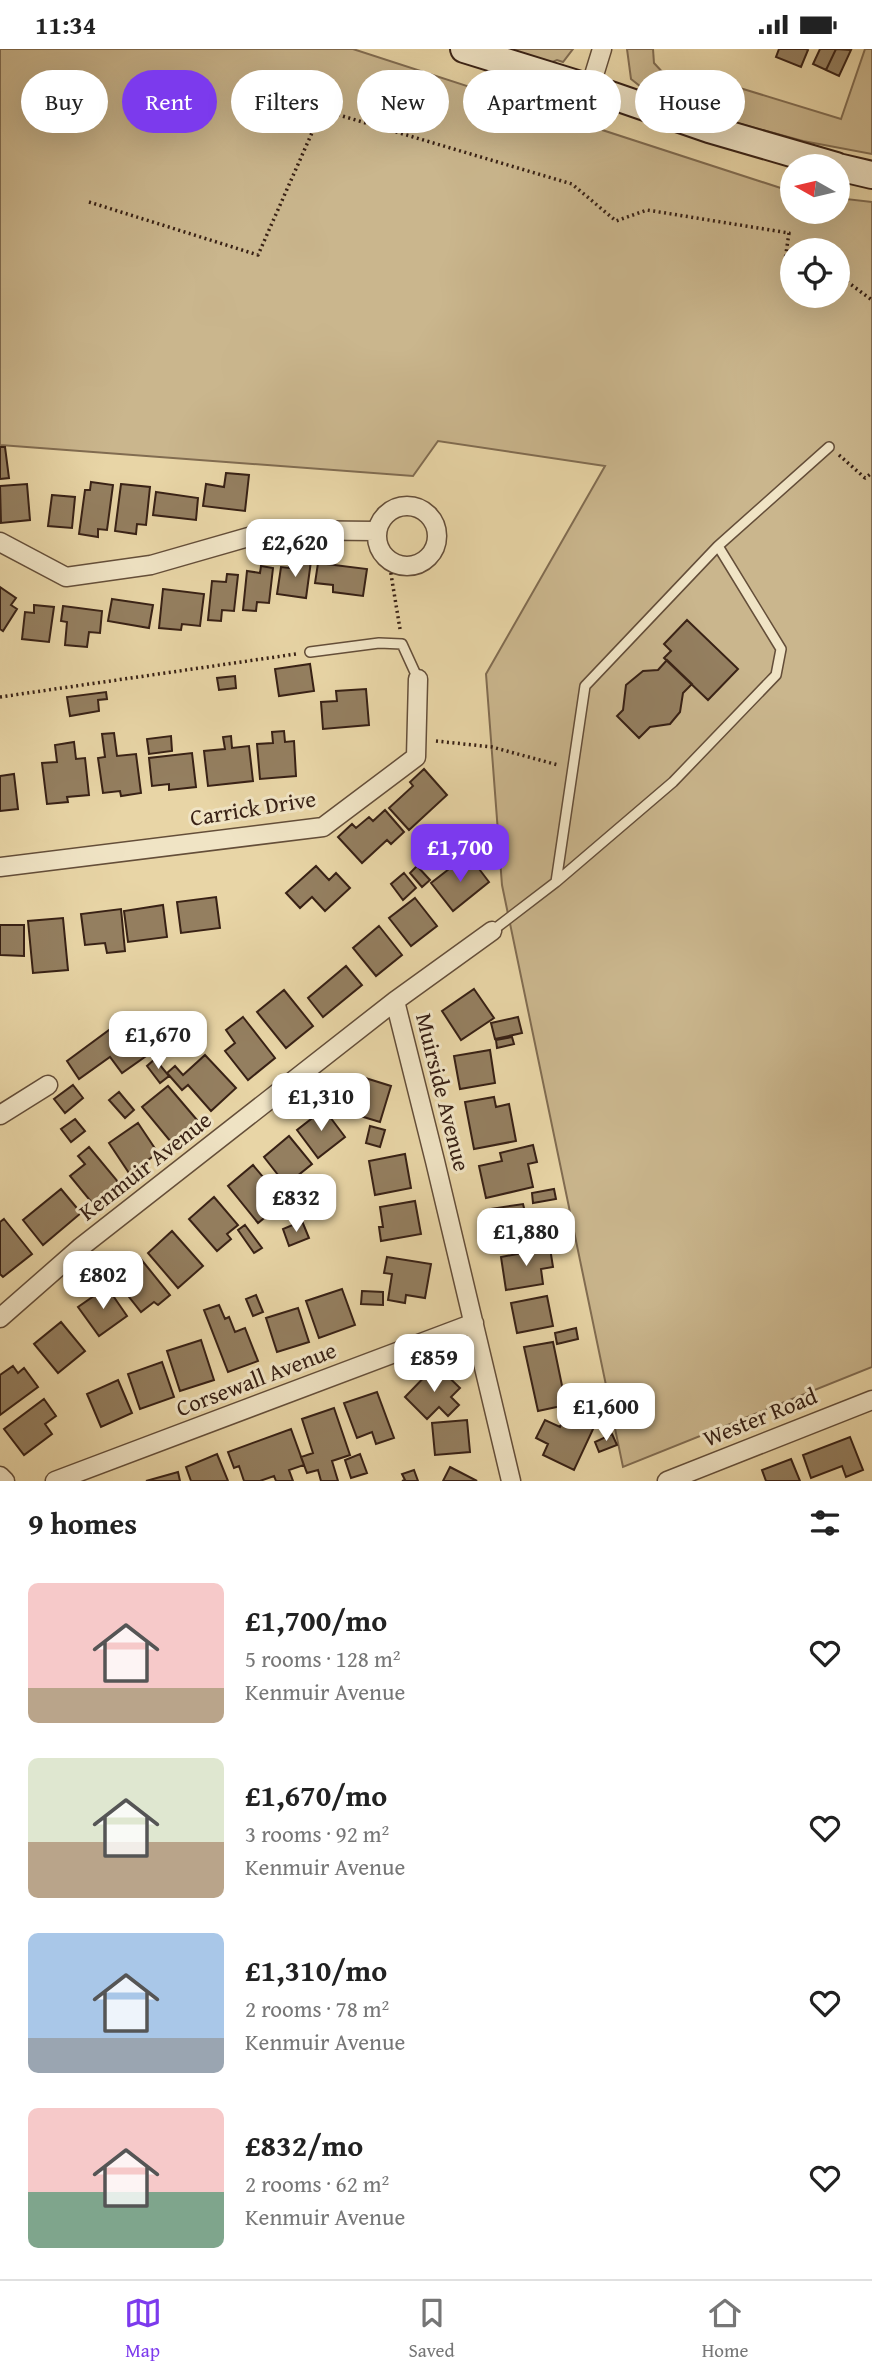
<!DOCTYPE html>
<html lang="en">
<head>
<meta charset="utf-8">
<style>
  body { margin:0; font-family:"Gentium Book Plus",serif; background:#f2f2f2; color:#222; height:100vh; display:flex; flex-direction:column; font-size:26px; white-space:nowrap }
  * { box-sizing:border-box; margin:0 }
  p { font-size:23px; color:#767676 }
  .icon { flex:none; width:38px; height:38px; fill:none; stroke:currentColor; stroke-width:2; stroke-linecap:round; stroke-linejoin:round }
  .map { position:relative; height:1432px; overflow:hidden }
  .drawer { display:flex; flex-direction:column; background:#fff; flex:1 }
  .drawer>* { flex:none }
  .guide { position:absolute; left:21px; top:21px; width:831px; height:63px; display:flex; gap:14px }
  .needle { width:46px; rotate:278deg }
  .fabs { position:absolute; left:780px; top:105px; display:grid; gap:14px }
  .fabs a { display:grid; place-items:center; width:70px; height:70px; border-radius:50%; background:#fff; box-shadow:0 7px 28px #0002; font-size:35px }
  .price { position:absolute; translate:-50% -60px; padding:0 16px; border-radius:14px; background:#fff; color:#222; font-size:23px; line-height:46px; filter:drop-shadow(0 2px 4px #0008) }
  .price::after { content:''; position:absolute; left:50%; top:42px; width:21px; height:16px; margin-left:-10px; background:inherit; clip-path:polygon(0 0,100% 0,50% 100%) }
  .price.active { background:#7c3aed; color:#fff }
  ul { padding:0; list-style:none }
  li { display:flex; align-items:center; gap:21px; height:175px; padding:0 28px }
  li span { display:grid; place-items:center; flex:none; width:196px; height:140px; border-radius:10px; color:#555 }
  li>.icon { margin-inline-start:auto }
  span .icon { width:84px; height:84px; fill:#fffc; stroke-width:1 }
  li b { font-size:30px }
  h2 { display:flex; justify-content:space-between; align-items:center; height:84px; padding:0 28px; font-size:30px }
  .tag { padding:0 24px; border-radius:32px; background:#fff; box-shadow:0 7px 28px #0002; font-size:24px; line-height:63px }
  .tag.active { background:#7c3aed; color:#fff }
  .status { display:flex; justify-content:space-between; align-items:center; height:49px; padding:0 35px; background:#fff; direction:ltr }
  .status svg { height:19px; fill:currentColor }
  .tab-bar { display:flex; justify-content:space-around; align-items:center; height:98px; border-top:2px solid #e0e0e0; background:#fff; font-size:19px; color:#767676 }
  .tab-bar a { display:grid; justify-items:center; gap:4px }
  .tab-bar .active { color:#7c3aed }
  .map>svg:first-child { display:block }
  .green { fill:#cab68d; stroke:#816c51; stroke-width:2; fill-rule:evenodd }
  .building { fill:#947f60; stroke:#382115; stroke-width:2 }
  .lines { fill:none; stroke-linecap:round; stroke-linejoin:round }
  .service-casing { stroke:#644e39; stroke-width:12 }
  .minor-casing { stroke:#644e39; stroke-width:21 }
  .secondary-casing { stroke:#382115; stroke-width:30 }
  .path { stroke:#382115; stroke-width:3.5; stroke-dasharray:2 3.5; stroke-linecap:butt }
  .service { stroke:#f0e4c5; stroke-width:9 }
  .minor { stroke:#f0e4c5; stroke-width:18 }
  .secondary { stroke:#f0e4c5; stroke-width:26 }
  .labels { text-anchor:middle; stroke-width:6; stroke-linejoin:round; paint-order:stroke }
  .street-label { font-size:23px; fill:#382115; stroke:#f0e4c5 }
</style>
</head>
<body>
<div class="status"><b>11:34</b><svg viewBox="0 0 49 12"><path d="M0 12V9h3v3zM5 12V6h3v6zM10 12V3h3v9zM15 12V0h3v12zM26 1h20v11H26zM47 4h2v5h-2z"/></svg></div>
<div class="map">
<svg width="872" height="1432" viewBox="0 0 872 1432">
  <rect width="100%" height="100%" fill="#e8d5a6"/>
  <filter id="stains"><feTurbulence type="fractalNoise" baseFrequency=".00286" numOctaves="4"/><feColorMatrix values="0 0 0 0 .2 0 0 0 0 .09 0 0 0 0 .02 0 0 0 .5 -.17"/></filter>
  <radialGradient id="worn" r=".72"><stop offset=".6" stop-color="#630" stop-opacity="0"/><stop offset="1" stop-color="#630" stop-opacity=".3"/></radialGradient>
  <path class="green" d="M0,0H353L793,143V163H838V149L872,153V1318L623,1418L502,836L486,625L605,417L438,392L413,427L0,396ZM793,201H838V247H793Z
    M497,0H573L563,13L557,11L545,16Z
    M627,0H653L654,14L677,39H740L841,70L865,0H872V105L803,92L660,53L631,30Z"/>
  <path class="building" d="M779,0H806L808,1L801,18L776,8Z
    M820,0H836L826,21L813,15Z
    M836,0L851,1L839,27L826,21Z
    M0,398H5L9,429L0,430Z
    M226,424L249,426L245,462L203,457L206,435L224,438Z
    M91,433L113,436L107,481L98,480V488L79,485L85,441H90Z
    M27,435L30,471L1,474L0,437Z
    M121,435L150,438L146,476L137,475L136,485L115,482Z
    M156,443L198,449L196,471L153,466Z
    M52,446L75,448L72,479L48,477Z
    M290,509L311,512L306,549L277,545L281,518L289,519Z
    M318,514L367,520L363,547L333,543V536L315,534Z
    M261,517L273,519L269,554L257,553L256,562L243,561L247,522L260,524Z
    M227,525L238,526L234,562L222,561L221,572L208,571L212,532L226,533Z
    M0,538L16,549L11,556L17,560L3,582L0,580Z
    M163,540L204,545L200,577L182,575L181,581L159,579Z
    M112,550L153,556L149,579L108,572Z
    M34,556L54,558L49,593L22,590L25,563L34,564Z
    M63,557L102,562L100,584L89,583L87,598L65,596L67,573L61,572Z
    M687,571L738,620L708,651L664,609L671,602L664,595Z
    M667,611L692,635L683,644L680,663L670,675L650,678L639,689L617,667L623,661L626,636L643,622L658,621Z
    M310,615L314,642L279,647L275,620Z
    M235,627L236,639L219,641L217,629Z
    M366,640L369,676L323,680L321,653L337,652L336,642Z
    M106,643L107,650L98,651L99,662L70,667L67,648Z
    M284,682L285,693L294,692L296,727L260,730L257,695L273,694L272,683Z
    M114,684L117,707L136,705L141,744L121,747L120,742L103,744L98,709L105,708L102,685Z
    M171,687L172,702L149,705L147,690Z
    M231,687L232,699L249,697L253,732L208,737L204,702L225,700L223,688Z
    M74,693L76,710L85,709L89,746L67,748L68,753L47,755L42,714L57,713L55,696Z
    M192,704L196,738L169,741V735L152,737L149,709Z
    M424,720L447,746L409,781L389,759L413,737L410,733Z
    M14,725L18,760L0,762V727Z
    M385,761L404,783L391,795L387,791L362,814L338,788L352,775L356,779L369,768L373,772Z
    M473,812L489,833L453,862L431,834L458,813L464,820Z
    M316,817L329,831L336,824L350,839L325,862L312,848L300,859L286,844Z
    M417,817L430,831L422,838L410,824Z
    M404,824L416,839L403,851L391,835Z
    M216,848L220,879L181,884L177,853Z
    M415,849L437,877L411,897L389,869Z
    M163,856L167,888L128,893L124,862Z
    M121,860L125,902L107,904L105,894L85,896L81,865Z
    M63,869L68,921L33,924L28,872Z
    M0,876H24V907L0,906Z
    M379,877L402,906L376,927L353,899Z
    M346,917L362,936L323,968L308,949Z
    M474,940L494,969L461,991L442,962Z
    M284,941L313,977L286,999L257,963Z
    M243,968L275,1009L248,1031L225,1002L235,994L226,981Z
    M518,968L522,984L495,990L491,974Z
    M124,970L149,1005L122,1024L110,1008L79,1030L67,1012Z
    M512,988L514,995L497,999L496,991Z
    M490,1001L495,1034L460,1040L454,1007Z
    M205,1006L236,1039L211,1062L188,1036L182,1041L167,1024L175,1017L183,1026Z
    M155,1010L169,1027L160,1034L147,1017Z
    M359,1027L391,1037L380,1073L347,1063Z
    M73,1036L83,1049L65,1064L54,1050Z
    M168,1037L197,1071L171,1093L142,1058Z
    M119,1043L134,1061L125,1069L109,1051Z
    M494,1048L496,1058L509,1055L516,1092L474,1100L465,1053Z
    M324,1060L345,1088L318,1109L297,1081Z
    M75,1070L85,1082L71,1093L61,1080Z
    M138,1074L158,1104L129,1124L109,1094Z
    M370,1077L385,1081L380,1098L366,1094Z
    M289,1087L312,1115L286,1136L264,1108Z
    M533,1096L537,1113L528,1115L533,1138L486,1149L479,1117L502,1112L500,1104Z
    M89,1098L119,1134L93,1155L70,1127L85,1115L78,1107Z
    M405,1105L411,1139L375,1146L369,1112Z
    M253,1116L284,1153L258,1174L228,1137Z
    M61,1140L81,1164L43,1196L23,1171Z
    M554,1140L556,1150L533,1154L532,1144Z
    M214,1148L238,1176L227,1185L231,1190L217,1202L189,1170Z
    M415,1152L421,1185L381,1192L379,1178H383L380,1158Z
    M523,1155L525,1163L536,1161L539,1179L530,1181L531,1192L495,1197L490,1160Z
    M4,1170L32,1205L3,1228L0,1225V1173Z
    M302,1172L309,1189L289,1197L283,1180Z
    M245,1176L262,1199L254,1204L238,1181Z
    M172,1182L203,1217L178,1239L148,1204Z
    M568,1187L570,1196L553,1200L551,1191Z
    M550,1199L553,1218L541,1220L543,1235L506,1241L501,1208Z
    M387,1208L431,1215L425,1249L406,1246L405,1254L388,1251L392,1225L384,1224Z
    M140,1209L170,1246L158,1256L154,1253L141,1263L114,1229Z
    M107,1238L127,1267L99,1287L78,1258Z
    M342,1240L355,1276L319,1289L306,1252Z
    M362,1242L383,1243V1256L361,1255Z
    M256,1246L263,1263L253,1267L246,1250Z
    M547,1247L553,1277L517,1284L511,1254Z
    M219,1256L225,1270L229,1268L235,1283L245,1279L258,1312L228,1323L204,1261Z
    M298,1259L309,1293L277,1303L266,1269Z
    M61,1273L85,1302L58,1324L34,1295Z
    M576,1279L578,1290L557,1295L555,1284Z
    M201,1291L214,1331L180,1342L167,1302Z
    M553,1293L566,1356L538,1362L524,1298Z
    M162,1313L174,1348L140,1360L128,1325Z
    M436,1316L460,1339L451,1348L459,1356L448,1367L439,1358L427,1370L405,1348Z
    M13,1317L18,1324L24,1319L38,1338L0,1366V1326Z
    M118,1331L132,1364L101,1378L87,1345Z
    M377,1343L394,1389L376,1395L372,1383L357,1389L344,1354Z
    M601,1348L603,1357L582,1363L579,1354Z
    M44,1350L56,1367L45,1375L52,1385L24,1406L4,1380Z
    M334,1359L350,1406L332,1412L338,1432H321L318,1421L307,1424L301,1408L313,1404L302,1370Z
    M566,1364L594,1378L574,1421L543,1406L548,1395L536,1389L545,1371L560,1378Z
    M467,1371L470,1403L435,1406L432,1374Z
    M291,1380L304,1416L289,1421L293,1432H276L274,1427L260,1432H244L239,1417L234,1419L228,1403Z
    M612,1385L617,1396L599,1403L595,1393Z
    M850,1388L863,1421L846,1428L842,1417L811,1429L803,1406Z
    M217,1405L228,1432H191L186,1418Z
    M360,1405L367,1424L351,1429L345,1411Z
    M791,1410L800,1432H766L762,1421Z
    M450,1418L477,1432H443Z
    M414,1421L418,1432H402L405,1431L402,1425Z
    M178,1423L180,1432H146Z"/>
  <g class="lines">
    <g class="service-casing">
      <path id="service" d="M310,603L379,594L402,595L418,630
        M556,833L673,733L776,626L781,600L718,497
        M492,882L556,833L585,637L718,497L829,398"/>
    </g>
    <g class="minor-casing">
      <path id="minor" d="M590,39L602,0
        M377 487a30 30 0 1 1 60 0a30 30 0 1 1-60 0Z
        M0,493L66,528L151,516L273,481L376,482
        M0,818L323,778L416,708L418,630
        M395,952L435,1112L511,1432
        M0,1066L48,1036
        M0,1269L81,1198L395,952L492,882
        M0,1427L5,1432
        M55,1432L474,1274
        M667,1432L872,1351"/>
    </g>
    <g class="secondary-casing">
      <path id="secondary" d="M464,0L590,39L709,80L836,117
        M838,118L872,126"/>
    </g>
    <path class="path" d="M89,153L258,206L322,61L572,135L616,172L647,161L789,184L785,211L793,213
      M838,226L872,251
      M839,406L865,429L872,424
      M389,513L400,580
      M0,648L296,605
      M436,692L492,698L558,716"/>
    <use href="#service" class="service"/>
    <use href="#minor" class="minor"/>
    <use href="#secondary" class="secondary"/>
  </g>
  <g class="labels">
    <g class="street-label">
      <text transform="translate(253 759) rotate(-9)" y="8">Carrick Drive</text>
      <text transform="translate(443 1043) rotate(76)" y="8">Muirside Avenue</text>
      <text transform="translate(145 1117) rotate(-38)" y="8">Kenmuir Avenue</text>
      <text transform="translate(256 1330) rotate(-21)" y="8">Corsewall Avenue</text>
      <text transform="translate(760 1368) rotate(-22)" y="8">Wester Road</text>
    </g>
  </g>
  <rect width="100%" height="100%" filter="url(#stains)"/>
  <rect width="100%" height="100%" fill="url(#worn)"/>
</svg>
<div class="fabs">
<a><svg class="needle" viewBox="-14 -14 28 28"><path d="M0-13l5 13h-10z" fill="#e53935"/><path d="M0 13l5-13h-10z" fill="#767676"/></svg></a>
<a><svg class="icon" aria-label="locate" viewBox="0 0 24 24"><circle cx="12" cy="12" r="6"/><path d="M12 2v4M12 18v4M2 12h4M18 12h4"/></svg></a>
</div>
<b class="price" style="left:295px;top:530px">£2,620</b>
<b class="price active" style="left:460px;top:835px">£1,700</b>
<b class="price" style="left:158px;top:1022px">£1,670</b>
<b class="price" style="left:321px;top:1084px">£1,310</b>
<b class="price" style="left:296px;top:1185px">£832</b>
<b class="price" style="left:526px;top:1219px">£1,880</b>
<b class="price" style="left:103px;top:1262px">£802</b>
<b class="price" style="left:434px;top:1345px">£859</b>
<b class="price" style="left:606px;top:1394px">£1,600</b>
<div class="guide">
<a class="tag">Buy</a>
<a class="tag active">Rent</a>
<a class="tag">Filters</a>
<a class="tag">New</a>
<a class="tag">Apartment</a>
<a class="tag">House</a>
</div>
</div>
<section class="drawer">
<h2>9 homes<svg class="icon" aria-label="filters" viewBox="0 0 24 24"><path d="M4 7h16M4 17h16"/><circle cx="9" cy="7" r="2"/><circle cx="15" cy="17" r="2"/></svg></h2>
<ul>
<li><span style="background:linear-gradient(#f6c9c9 75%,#b9a48a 0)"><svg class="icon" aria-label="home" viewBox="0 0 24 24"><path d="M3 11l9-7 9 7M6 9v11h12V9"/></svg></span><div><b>£1,700/mo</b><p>5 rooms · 128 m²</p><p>Kenmuir Avenue</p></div><svg class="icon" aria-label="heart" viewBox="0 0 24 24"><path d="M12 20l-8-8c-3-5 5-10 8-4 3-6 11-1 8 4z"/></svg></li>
<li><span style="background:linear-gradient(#dfe7d0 60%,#b9a48a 0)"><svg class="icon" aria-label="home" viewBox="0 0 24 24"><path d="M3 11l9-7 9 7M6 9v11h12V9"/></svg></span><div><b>£1,670/mo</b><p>3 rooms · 92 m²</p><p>Kenmuir Avenue</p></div><svg class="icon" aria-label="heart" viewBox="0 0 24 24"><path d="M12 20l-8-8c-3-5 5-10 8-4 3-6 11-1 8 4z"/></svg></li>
<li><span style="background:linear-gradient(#a9c7e8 75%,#9aa5b1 0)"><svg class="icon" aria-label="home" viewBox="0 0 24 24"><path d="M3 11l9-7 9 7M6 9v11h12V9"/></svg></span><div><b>£1,310/mo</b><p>2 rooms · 78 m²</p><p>Kenmuir Avenue</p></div><svg class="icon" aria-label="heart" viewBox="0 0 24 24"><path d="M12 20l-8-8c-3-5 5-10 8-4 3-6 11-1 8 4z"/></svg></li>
<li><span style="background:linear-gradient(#f6c9c9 60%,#7fa58c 0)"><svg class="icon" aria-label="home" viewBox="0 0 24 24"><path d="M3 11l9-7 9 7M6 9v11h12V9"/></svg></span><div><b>£832/mo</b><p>2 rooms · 62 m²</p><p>Kenmuir Avenue</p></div><svg class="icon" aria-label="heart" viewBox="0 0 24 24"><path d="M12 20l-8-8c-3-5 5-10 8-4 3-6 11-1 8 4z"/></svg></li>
</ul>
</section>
<nav class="tab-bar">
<a class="active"><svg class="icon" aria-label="map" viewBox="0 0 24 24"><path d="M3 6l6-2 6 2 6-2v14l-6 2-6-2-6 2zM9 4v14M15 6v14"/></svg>Map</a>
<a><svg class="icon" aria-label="saved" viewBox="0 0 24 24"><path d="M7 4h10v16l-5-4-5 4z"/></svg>Saved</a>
<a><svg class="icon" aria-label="home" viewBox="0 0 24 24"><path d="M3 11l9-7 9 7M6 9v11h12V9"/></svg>Home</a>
</nav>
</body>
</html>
